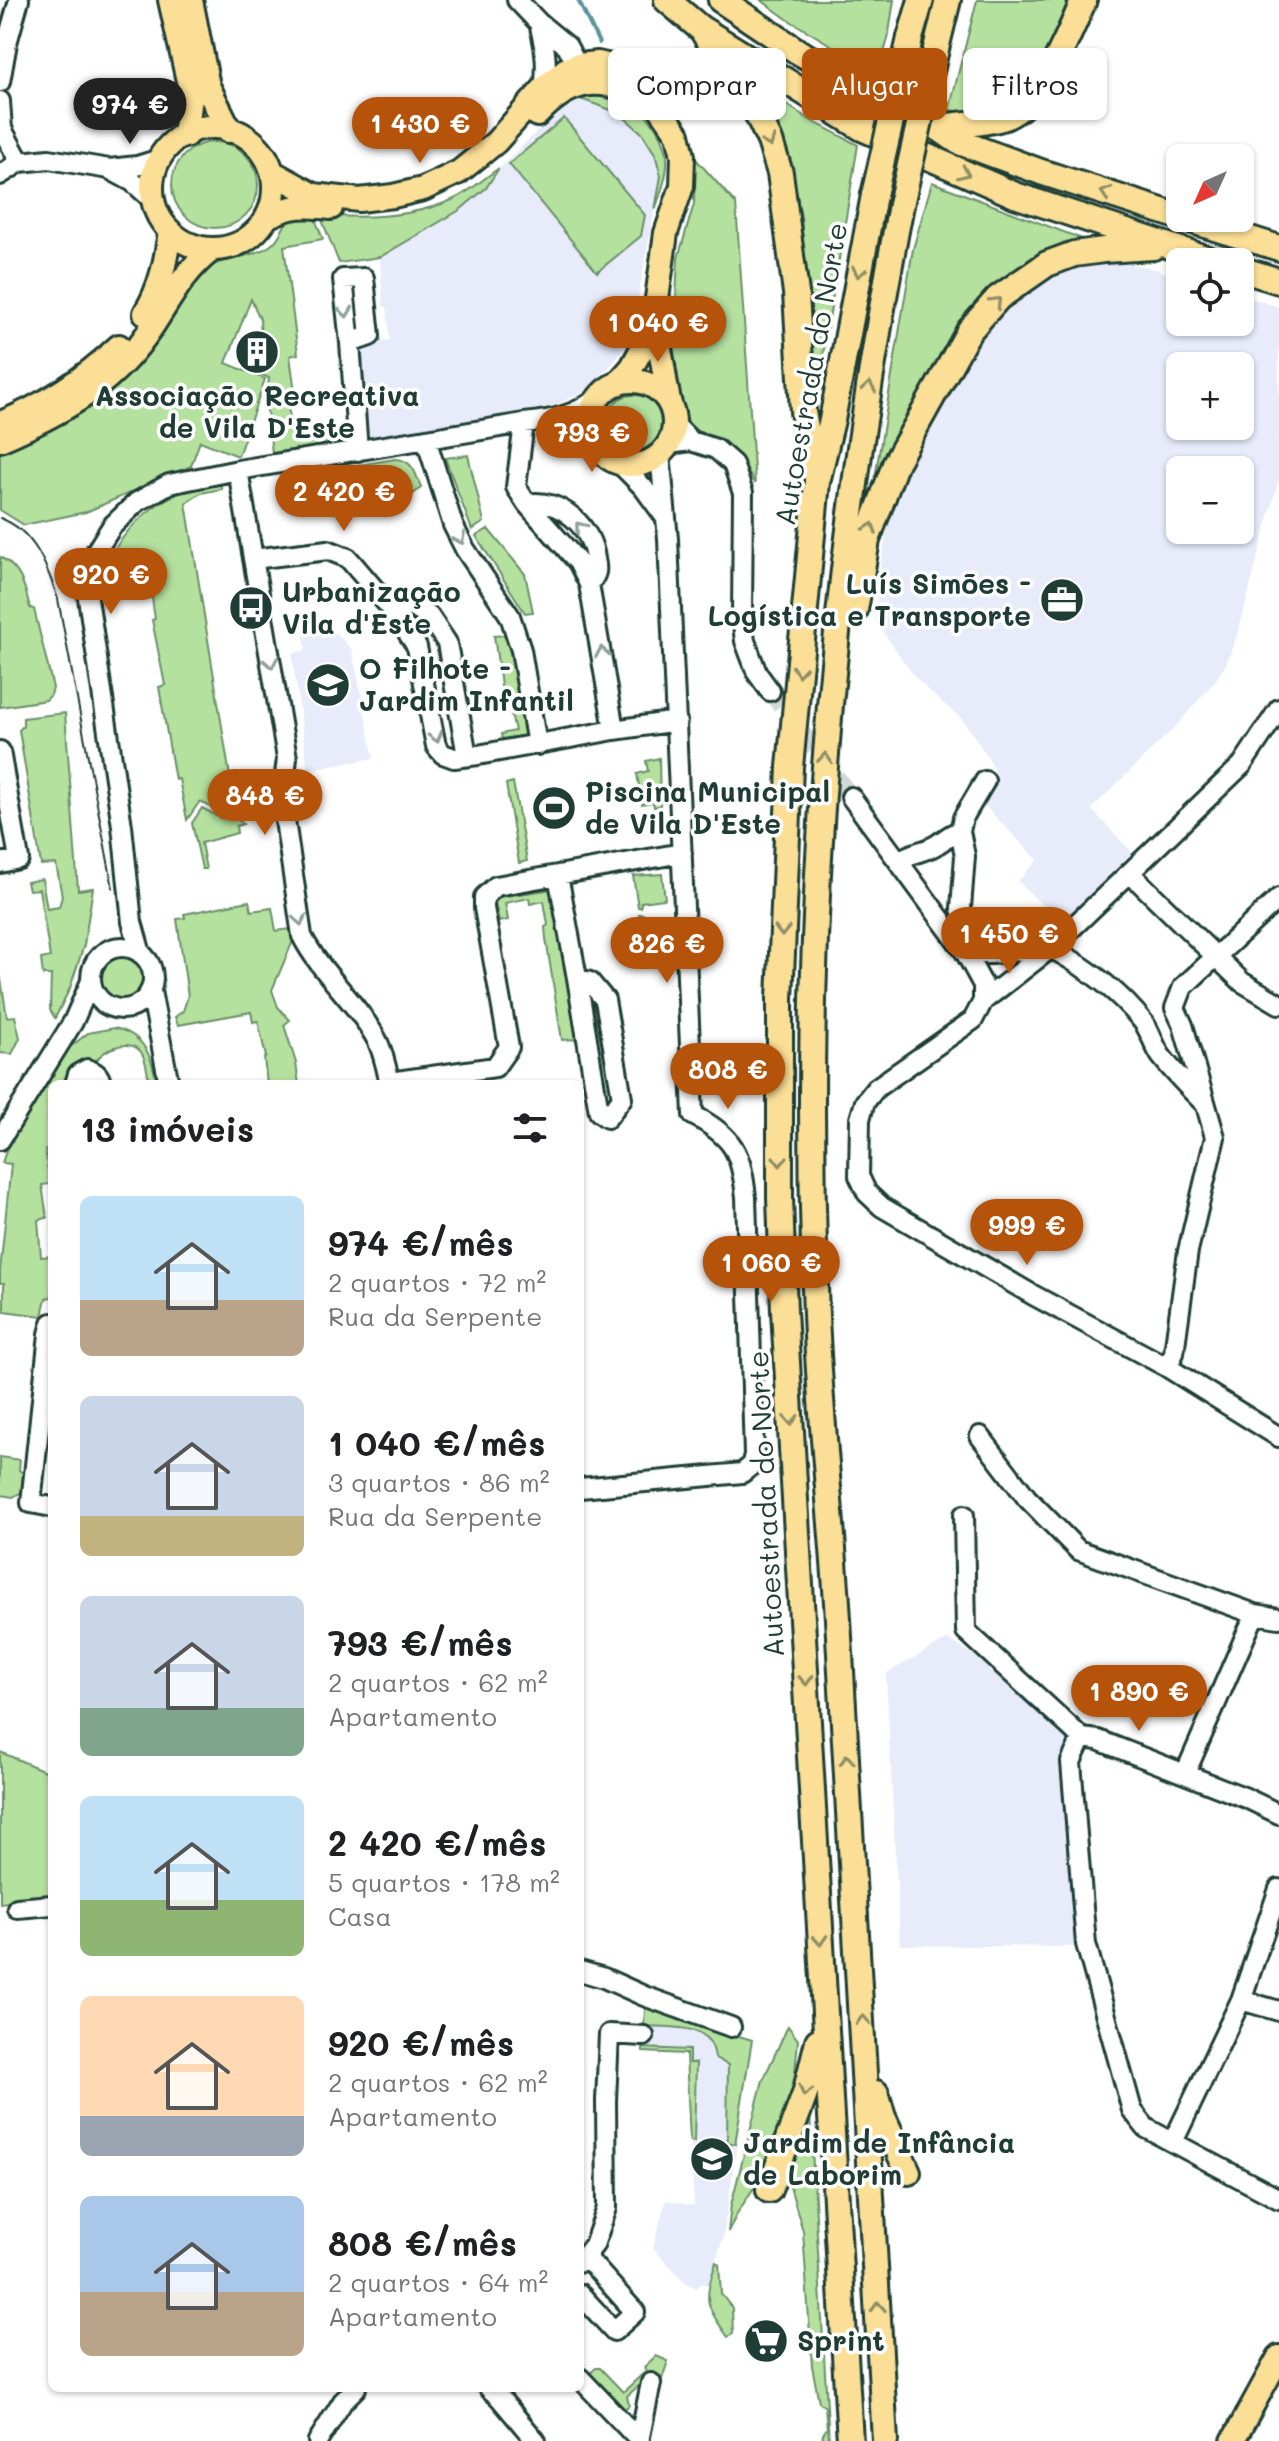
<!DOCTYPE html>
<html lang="pt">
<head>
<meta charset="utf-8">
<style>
  body { margin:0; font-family:Mali,sans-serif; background:#f2f2f2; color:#202124; height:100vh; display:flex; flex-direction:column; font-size:30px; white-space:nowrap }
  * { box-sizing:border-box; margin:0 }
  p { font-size:26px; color:#757577 }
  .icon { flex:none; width:44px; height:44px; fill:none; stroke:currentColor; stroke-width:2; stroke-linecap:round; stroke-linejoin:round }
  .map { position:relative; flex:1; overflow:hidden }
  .panel { position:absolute; left:48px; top:1080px; width:536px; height:1312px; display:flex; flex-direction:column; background:#fff; border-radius:12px; box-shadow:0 2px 6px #0004 }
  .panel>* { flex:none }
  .guide { position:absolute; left:608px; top:48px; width:550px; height:72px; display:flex; gap:16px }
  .needle { width:52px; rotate:225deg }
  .buttons { position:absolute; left:1166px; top:144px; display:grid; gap:16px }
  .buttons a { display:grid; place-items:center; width:88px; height:88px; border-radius:12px; background:#fff; box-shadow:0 2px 6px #0004; font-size:40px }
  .price { position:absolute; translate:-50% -68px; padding:0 18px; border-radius:28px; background:#b45309; color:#fff; font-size:26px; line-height:52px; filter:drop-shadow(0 2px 4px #0008) }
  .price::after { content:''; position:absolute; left:50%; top:48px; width:24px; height:18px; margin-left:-12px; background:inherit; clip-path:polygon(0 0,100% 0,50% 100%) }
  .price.selected { background:#222; color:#fff }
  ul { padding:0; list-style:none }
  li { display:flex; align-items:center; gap:24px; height:200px; padding:0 32px }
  li span { display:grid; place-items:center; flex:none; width:224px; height:160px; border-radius:12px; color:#555 }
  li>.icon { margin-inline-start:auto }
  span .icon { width:96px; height:96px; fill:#fffc; stroke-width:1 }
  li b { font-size:34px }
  h2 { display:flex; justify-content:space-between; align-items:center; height:96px; padding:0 32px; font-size:34px }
  .tag { padding:0 28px; border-radius:12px; background:#fff; box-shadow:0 2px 6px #0004; font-size:28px; line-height:72px }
  .tag.selected { background:#b45309; color:#fff }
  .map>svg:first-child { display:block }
  .built { fill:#e7ebfa; fill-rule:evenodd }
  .green { fill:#b5e19f; stroke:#6a8f6a; stroke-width:2 }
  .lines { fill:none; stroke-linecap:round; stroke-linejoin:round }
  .stream { stroke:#5a959c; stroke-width:4 }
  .minor-tunnel { stroke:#d2d8d6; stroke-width:18; stroke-dasharray:18 9; stroke-linecap:butt }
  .minor-casing { stroke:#1f3d34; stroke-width:24 }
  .major-casing { stroke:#1f3d34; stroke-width:28 }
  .highway-casing { stroke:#1f3d34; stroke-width:30 }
  .minor { stroke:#fff; stroke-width:18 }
  .major { stroke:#fbdf96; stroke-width:22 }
  .highway { stroke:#fbdf96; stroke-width:24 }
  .tram { stroke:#1f3d34; stroke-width:2 }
  .highway-bridge-casing { stroke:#1f3d34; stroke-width:30; stroke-linecap:butt }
  .highway-bridge { stroke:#fbdf96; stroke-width:24 }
  .oneway { stroke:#8d8e65 }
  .oneway2 { stroke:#8f9e9a }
  .labels { text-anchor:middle; stroke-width:7; stroke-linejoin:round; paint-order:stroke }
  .street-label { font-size:28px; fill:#1f3d34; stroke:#fff }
  .poi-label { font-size:28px; font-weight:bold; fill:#1f3d34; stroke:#fff; text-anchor:start }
</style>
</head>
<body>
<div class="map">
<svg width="1279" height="2441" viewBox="0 0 1279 2441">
  <rect width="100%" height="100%" fill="#fff"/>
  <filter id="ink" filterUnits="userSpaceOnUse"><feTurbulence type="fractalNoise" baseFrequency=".0125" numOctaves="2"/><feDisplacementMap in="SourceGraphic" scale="16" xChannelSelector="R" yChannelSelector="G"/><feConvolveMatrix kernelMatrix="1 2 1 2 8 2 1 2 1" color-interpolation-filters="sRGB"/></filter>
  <g filter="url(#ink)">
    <path class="built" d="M578,98L619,113L642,133L655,154L661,176L633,324L627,325L624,334L628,340L614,362L592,385L580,394L547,407L375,437L370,435L367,430L358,351L361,345L390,340L387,307L383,306L380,257L460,210L486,188L500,168L564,104Z
      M1091,263H1120L1147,267L1180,277V322H1240V295L1279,307V478L1239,629L1226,664L1215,681L1177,725L1091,809L1132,852L1060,923L1018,881L1038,860L977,798L995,771L986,754L962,719L931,693L914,676L875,620L878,579L888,526L906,478L905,476L970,356L999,314L1021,292L1038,281L1064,269ZM1180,366H1240V426H1180ZM1180,470H1240V530H1180Z
      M301,619L336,633L352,650L374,758L308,770L292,654L306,650Z
      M948,1639L975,1656L1066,1723L1075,1947L900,1945L886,1674Z
      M645,2007L752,2040L723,2238L708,2285L700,2283L697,2289L684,2281L653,2248L666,2200L694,2206L686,2055L643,2052Z"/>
    <path class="green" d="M761,0H894L888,39L878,73L787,19Z
      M977,0H1068L1043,68L1010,105L988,111L964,112L949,110Z
      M754,83L810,120L858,145L816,397L801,217L789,157L771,116L753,86Z
      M594,96C618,97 634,101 650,120C677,151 667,175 655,210L661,176L655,154L642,133L619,113L578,98Z
      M564,118L645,215L641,236L597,272L509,164Z
      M172 185a43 43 0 1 1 86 0a43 43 0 1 1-86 0Z
      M695,158L736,204L755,484C742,461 735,449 711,437C703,433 695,432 689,425L672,378L678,258L694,204Z
      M499,168L486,188L460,210L380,257L339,263L320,215C364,219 410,218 452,200C469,193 484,178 499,168Z
      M932,182L1090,242C1039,252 1015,265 979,304L871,502L913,249Z
      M313,214L323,239L284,246L298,354L290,356L295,392L290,394L292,406L288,408L294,434L307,439L347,431L348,438L343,442L272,453L266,402L269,378L262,375L260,319L251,299L226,363L265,379L238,456L200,441L191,466L86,512L24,525L0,510V452C67,426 119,392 162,334C176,315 186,288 203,272C221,256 252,259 271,245C279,240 283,227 288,220Z
      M606 423a28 28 0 1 1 56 0a28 28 0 1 1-56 0Z
      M468,455L484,522L472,530L445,458Z
      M395,459C412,459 416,473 421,488L403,502L342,476L340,468Z
      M220,484L222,489L201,493L186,503L232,789L225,791L226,796L233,800L220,813L200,801L187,820L179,779L175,780L159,687L165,685L152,620L155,619L151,592L156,591L154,583H150L148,577L157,574L155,566L109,574L111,593L98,596C101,558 132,519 165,500C181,490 202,488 220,484Z
      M488,529L525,574L533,612L525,613L476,536Z
      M0,557C21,568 25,587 30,608L34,609L53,688L51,695L46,700L0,707Z
      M505,635L512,653L525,735L502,739L501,734L515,731L509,704H506L505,692H502L494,636Z
      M65,713L78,890L93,888L84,945L70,988L55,1018L50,1010L51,975H43L41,959L50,957L39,889L29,890L27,882L42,879L47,909L59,907L62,896L56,864L41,865L19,730L23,726V718Z
      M659,758L660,806L654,807L653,802L642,804L637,774L648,771L646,761Z
      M513,782L527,861L519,863L506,784Z
      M202,808L221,818L230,812L243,824L236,826L237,833L201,843L206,869H202L192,823Z
      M662,874L665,899L641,902V907H638L633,876Z
      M553,889L576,1039L562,1040L546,939L545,927L548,925L544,901L530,904L529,898L505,903L508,920L499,922L495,903L499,897Z
      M249,901L251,911L272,908L276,931L291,929L293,941L272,990L278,1007L290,1020L284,1025L296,1063L299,1084H267L264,1058L266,1057L258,1021L253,1022L251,1012L178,1025L175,1017L183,1011L188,996L177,919L185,918L184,914Z
      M639,914H643L644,917L665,915L666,949L645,950Z
      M96 978a26 26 0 1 1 52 0a26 26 0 1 1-52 0Z
      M0,973L7,1017L15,1016L20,1038L12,1054L0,1053Z
      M114,1028C144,1034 152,1056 157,1084H150C147,1074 147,1060 141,1052C131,1037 101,1049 96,1062C81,1057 66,1067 68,1084H52V1113L48,1115L52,1148L45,1150L50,1184L42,1185L47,1218L38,1220L41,1257L52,1256V1297L46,1298L42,1316L4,1311V1283H0V1271L11,1164L2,1163L6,1151L69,1048L88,1033Z
      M0,1457L20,1460L19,1470L23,1473L22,1492L13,1497L0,1495Z
      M0,1752L52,1774V1897L0,1903Z
      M645,2007L752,2040L735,2144L727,2142L728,2065L715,2058C712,2022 671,2028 644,2026Z
      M788,2026L798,2040L793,2094L776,2143L755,2186L738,2212L728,2232L731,2205L763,2080Z
      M643,2048L689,2050V2063H696L694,2142L690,2141L686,2054L643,2052Z
      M810,2114L829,2441H822L823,2434L827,2428L825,2407L819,2402L812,2366L803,2231L788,2180L791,2165Z
      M716,2262L719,2264L721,2294L732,2308L733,2334L728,2337C704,2303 704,2301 716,2262Z
      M656,2356L668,2361L661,2382L647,2378L627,2396L629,2405L624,2410L589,2374L596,2368H600L623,2392L646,2371L644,2367Z"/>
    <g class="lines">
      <path class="stream" d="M578,0L599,43"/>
      <path class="minor-tunnel" d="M770,691L851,797"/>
      <g class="minor-casing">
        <path id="minor" d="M517,0L539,23L567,46L577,65
          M539,23C545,46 548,64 544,88
          M0,82L7,43L19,0
          M0,101L2,129L20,162
          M109,169L133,182L154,201
          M0,175L20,162L49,159L109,169L137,166L160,159
          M350,343L370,336L364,278L343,279L350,343L358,451
          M551,420L577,431L595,444
          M524,423L516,487L527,504L578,562L589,584L614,730
          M674,424L691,441
          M426,439L453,525L465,549L510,616L521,650L537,745
          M668,444L691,441L716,449L733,464L743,493L742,617L745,641L757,673L770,691
          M619,463L643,487L665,517
          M238,470L287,758L282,800L302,936C322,975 358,1003 378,1042C384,1055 387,1071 390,1084
          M527,504C560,497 592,527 595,559C596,564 597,568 596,572C595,577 592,580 589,584
          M253,559L328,550L348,558L394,612L417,647L436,746L443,754L454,758L478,755L614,730L677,721
          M394,612L409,606L429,616L447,643L467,756
          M0,751L19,859L0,863
          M851,797L965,952L983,985V1001L973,1020L876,1088L865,1102L860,1119L859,1176L867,1193L882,1207L1033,1295L1167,1367L1279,1437
          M899,861C911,853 918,853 930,848C941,844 948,834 960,831
          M1131,874L1242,982L1279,1004
          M558,875L577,978L590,982L605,1000L622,1098L607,1118L599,1112L577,978
          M91 978a31 31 0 1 1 62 0a31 31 0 1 1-62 0Z
          M1051,948C1084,966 1120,992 1144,1023C1151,1033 1154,1046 1161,1056C1174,1073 1189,1088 1204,1103
          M965,952L968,935L961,908L965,856L960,831L963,818L985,781
          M965,952L991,954L1048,948
          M141,954L132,922L122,826L87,591L93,556L112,526L137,502L169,484L238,470L524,423C553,420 574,416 598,398
          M151,991L169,1084
          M983,1001L1051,948L1242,765L1279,709
          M390,1082L495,1067L509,1047L484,908V897L496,886L682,853
          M75,1084L78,1074L87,1069C96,1072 100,1075 101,1084
          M0,1140L73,1022L91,981
          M52,1323L49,1334L31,1503L52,1507
          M1167,1367L1174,1353L1188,1251L1215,1137L1183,1025L1175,1008L1183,987L1279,898
          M980,1436L1027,1498L1078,1550L1255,1614L1279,1618
          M580,1488L742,1473L751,1466L754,1455L746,1197C741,1152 734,1137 693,1115L668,539L660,454
          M964,1515L966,1631L1082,1738L1098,1740L1246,1798L1279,1814
          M1082,1738L1071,1762L1086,1944L1132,2110L1146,2128L1279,2199
          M1185,1774L1255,1614
          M17,1908L52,1905
          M580,1971L604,1978L644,1996L731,2027
          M1241,2000L1279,2011
          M1173,2142L1241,2000L1279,1889
          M580,2262L594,2245L607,2208L606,2101L609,2034L644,2036
          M580,2294L614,2331L635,2312L585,2256
          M580,2378L640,2441
          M489,2388L499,2397L536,2441
          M318,2441L343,2401L356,2388
          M639,2441L651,2383"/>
      </g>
      <g class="major-casing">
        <path id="major" d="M537,115C572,77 604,75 648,101
          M152 188a61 61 0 1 1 122 0a61 61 0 1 1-122 0Z
          M272,172L314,195L359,200L393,196L423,189L459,172L496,142L544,88L565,70L577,65L598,63L619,68L634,77L648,91L678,134L683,156L682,186L666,233L653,328L632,367L617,384
          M267,217C291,205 305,205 331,208
          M145,313C161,287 166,260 170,231
          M653,328C664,352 663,379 670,404
          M590 423a42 42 0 1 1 84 0a42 42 0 1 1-84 0Z
          M1,423C45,405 85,378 119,346
          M0,440C56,416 109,388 145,337C168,305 180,274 213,249
          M1233,2441L1279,2357"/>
      </g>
      <g class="highway-casing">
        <path id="highway" d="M171,0L191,90L185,135
          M190,0L207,86L229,130
          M667,0L700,28L862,128L1015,195L1217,262
          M721,0L797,51L869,93L937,127L959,142L1041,172L1180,217
          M704,33L733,79L754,107L770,141L780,173L796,293L803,412L815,473
          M910,38L921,0
          M936,49L948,0
          M937,127C955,125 989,123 1005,117C1045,100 1067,37 1084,0
          M1183,218L1279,248
          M1240,269L1279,281
          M855,610L867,540L896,462L969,331L998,298L1047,264L1074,254L1104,250L1153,247
          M876,2093L883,2117L908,2172
          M769,2190L805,2094L818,2041
          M850,2441L784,1311L780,1198V999L790,767L817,482L832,420L874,195
          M885,2441C871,2167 855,1893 838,1619C832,1518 820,1417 816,1315C812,1211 811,1105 813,1000C820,733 850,467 901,205"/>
      </g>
      <use href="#minor" class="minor"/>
      <use href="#major" class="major"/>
      <use href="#highway" class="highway"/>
      <path class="tram" d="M0,518C35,531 47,567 58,599L113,888"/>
      <g class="highway-bridge-casing">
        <path id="highway-bridge" d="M874,195L910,38
          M901,205L936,49"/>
      </g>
      <use href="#highway-bridge" class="highway-bridge"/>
    </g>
    <defs><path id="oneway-chevron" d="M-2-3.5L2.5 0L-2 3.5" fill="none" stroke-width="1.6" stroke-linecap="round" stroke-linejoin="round" transform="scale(2)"/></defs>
    <g class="oneway">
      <use href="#oneway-chevron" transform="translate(769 142) rotate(69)"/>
      <use href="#oneway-chevron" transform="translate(964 173) rotate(24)"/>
      <use href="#oneway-chevron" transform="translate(1106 193) rotate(-162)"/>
      <use href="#oneway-chevron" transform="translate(859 272) rotate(101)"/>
      <use href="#oneway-chevron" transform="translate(996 302) rotate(-45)"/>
      <use href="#oneway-chevron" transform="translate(869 387) rotate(-81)"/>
      <use href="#oneway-chevron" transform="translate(871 528) rotate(-70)"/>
      <use href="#oneway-chevron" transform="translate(799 671) rotate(95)"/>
      <use href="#oneway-chevron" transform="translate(825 758) rotate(-85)"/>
      <use href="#oneway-chevron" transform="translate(782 931) rotate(92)"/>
      <use href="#oneway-chevron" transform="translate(780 1161) rotate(90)"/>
      <use href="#oneway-chevron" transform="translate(791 1420) rotate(87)"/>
      <use href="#oneway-chevron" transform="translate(806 1680) rotate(87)"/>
      <use href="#oneway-chevron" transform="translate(847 1760) rotate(-94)"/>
      <use href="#oneway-chevron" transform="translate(820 1940) rotate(87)"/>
      <use href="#oneway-chevron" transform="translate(863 2020) rotate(-94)"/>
      <use href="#oneway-chevron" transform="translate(805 2091) rotate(106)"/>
      <use href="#oneway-chevron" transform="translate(878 2307) rotate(-93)"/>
    </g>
    <g class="oneway2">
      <use href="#oneway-chevron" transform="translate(346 312) rotate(83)"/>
      <use href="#oneway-chevron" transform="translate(580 527) rotate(-129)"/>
      <use href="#oneway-chevron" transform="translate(460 539) rotate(62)"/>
      <use href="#oneway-chevron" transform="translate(602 652) rotate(-100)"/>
      <use href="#oneway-chevron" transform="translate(271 663) rotate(80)"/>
      <use href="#oneway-chevron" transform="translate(436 737) rotate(75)"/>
      <use href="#oneway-chevron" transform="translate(300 920) rotate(81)"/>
    </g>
  </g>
  <defs>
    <g id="building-disc" transform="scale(2.3)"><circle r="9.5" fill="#1f3d34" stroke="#fff"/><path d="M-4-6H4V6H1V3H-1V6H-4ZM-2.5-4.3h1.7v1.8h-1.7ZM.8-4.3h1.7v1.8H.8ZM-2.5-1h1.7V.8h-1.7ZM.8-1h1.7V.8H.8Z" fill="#fff"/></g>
    <g id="office-disc" transform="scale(2.3)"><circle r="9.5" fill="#1f3d34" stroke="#fff"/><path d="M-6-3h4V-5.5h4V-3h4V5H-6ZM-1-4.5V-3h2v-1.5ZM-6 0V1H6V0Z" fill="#fff"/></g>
    <g id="bus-disc" transform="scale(2.3)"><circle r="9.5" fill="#1f3d34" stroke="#fff"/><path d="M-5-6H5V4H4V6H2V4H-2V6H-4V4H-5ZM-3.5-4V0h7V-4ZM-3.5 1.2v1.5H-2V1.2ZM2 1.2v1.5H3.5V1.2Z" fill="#fff"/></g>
    <g id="school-disc" transform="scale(2.3)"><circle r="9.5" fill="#1f3d34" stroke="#fff"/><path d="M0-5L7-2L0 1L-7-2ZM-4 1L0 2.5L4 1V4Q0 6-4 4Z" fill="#fff"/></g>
    <g id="stadium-disc" transform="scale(2.3)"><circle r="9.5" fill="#1f3d34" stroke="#fff"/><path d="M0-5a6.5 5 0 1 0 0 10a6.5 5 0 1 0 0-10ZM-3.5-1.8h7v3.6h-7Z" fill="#fff"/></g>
    <g id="supermarket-disc" transform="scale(2.3)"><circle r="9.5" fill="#1f3d34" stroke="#fff"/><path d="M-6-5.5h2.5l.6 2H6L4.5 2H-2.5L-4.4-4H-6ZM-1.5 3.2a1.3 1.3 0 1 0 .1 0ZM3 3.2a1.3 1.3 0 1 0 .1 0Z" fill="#fff"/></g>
  </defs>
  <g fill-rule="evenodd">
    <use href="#building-disc" x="257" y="352"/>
    <use href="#office-disc" x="1062" y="600"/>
    <use href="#bus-disc" x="251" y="608"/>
    <use href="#school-disc" x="328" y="685"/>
    <use href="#stadium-disc" x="554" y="808"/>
    <use href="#school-disc" x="712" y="2159"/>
    <use href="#supermarket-disc" x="766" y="2341"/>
  </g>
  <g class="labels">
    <g class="street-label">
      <text transform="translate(811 374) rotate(-80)" y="10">Autoestrada do Norte</text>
      <text transform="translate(766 1504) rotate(-93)" y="10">Autoestrada do Norte</text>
    </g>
    <g class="poi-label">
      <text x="257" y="406" text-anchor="middle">Associação Recreativa<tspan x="257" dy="32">de Vila D'Este</tspan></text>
      <text x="1031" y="594" text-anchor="end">Luís Simões -<tspan x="1031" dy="32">Logística e Transporte</tspan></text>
      <text x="282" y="602">Urbanização<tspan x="282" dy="32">Vila d'Este</tspan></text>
      <text x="359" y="679">O Filhote -<tspan x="359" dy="32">Jardim Infantil</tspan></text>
      <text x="585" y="802">Piscina Municipal<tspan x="585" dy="32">de Vila D'Este</tspan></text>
      <text x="743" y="2153">Jardim de Infância<tspan x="743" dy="32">de Laborim</tspan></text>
      <text x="797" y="2351">Sprint</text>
    </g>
  </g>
</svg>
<div class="buttons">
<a><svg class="needle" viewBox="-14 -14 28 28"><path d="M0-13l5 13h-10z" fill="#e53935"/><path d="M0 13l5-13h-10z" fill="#757577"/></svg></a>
<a><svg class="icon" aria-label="locate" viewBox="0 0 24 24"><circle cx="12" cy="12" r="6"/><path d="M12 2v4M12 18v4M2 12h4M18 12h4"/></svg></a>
<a>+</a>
<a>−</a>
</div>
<b class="price selected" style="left:130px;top:146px">974 €</b>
<b class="price" style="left:420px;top:165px">1 430 €</b>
<b class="price" style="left:658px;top:364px">1 040 €</b>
<b class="price" style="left:592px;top:474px">793 €</b>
<b class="price" style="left:344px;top:533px">2 420 €</b>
<b class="price" style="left:111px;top:616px">920 €</b>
<b class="price" style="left:265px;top:837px">848 €</b>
<b class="price" style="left:1009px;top:975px">1 450 €</b>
<b class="price" style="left:667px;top:985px">826 €</b>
<b class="price" style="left:728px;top:1111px">808 €</b>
<b class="price" style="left:1027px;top:1267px">999 €</b>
<b class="price" style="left:771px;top:1304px">1 060 €</b>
<b class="price" style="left:1139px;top:1733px">1 890 €</b>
<div class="guide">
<a class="tag">Comprar</a>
<a class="tag selected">Alugar</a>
<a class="tag">Filtros</a>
</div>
<section class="panel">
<h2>13 imóveis<svg class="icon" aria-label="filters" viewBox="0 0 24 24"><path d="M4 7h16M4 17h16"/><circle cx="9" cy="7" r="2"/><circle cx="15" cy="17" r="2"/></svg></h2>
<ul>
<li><span style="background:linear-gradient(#bfe0f5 65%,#b9a48a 0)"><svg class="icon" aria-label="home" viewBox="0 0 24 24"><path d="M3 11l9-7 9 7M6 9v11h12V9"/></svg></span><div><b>974 €/mês</b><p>2 quartos · 72 m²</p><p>Rua da Serpente</p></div></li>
<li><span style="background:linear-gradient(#c9d6e8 75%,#c2b280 0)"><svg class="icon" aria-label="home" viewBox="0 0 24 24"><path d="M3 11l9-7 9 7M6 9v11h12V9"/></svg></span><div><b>1 040 €/mês</b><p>3 quartos · 86 m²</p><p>Rua da Serpente</p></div></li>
<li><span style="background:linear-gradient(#c9d6e8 70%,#7fa58c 0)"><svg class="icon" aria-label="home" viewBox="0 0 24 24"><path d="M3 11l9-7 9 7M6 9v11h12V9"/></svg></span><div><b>793 €/mês</b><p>2 quartos · 62 m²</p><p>Apartamento</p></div></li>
<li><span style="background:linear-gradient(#bfe0f5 65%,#8fb573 0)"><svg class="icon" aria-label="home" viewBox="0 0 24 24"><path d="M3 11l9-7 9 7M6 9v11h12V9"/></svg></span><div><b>2 420 €/mês</b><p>5 quartos · 178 m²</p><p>Casa</p></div></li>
<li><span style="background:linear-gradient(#ffd9b3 75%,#9aa5b1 0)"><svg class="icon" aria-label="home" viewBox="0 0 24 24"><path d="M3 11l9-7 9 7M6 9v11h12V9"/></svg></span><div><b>920 €/mês</b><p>2 quartos · 62 m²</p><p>Apartamento</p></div></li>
<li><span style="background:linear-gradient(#a9c7e8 60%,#b9a48a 0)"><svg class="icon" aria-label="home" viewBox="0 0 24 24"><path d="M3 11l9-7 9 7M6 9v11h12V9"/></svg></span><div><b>808 €/mês</b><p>2 quartos · 64 m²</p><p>Apartamento</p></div></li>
</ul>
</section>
</div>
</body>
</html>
